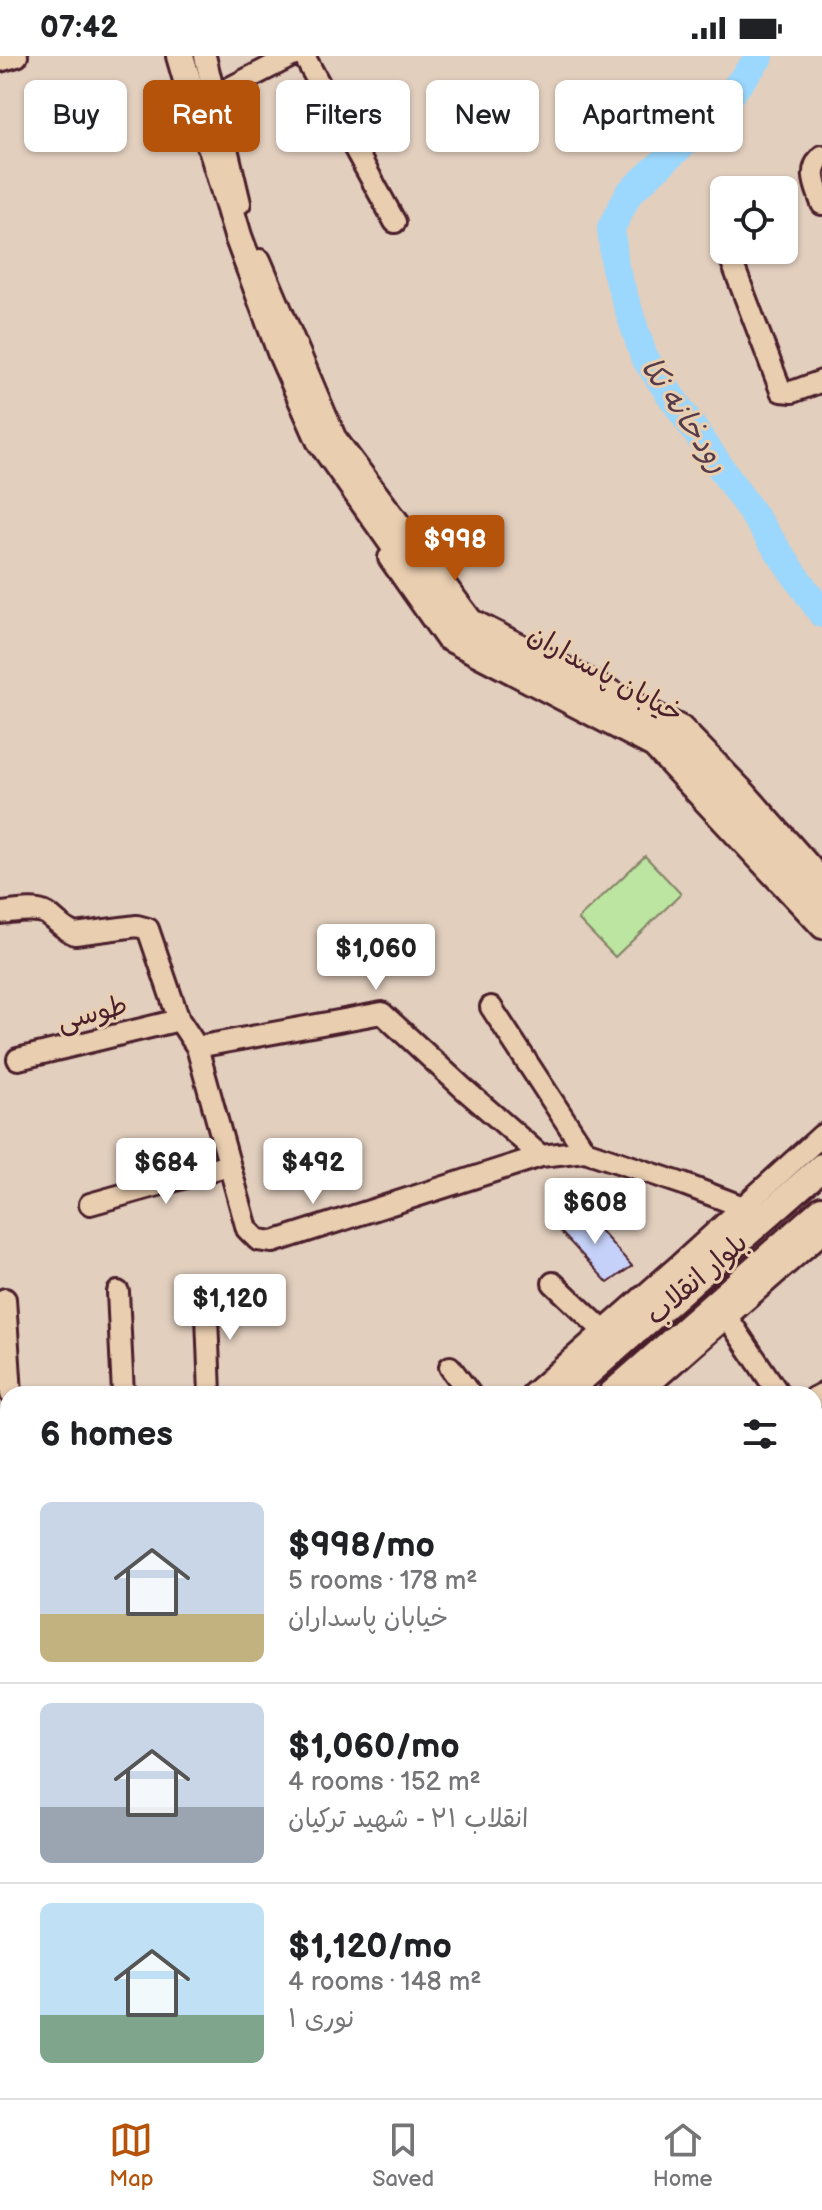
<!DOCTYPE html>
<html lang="en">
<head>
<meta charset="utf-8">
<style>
  body { margin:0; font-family:"Balsamiq Sans","Playpen Sans Arabic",sans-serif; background:#f2f2f2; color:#202124; height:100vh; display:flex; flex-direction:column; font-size:30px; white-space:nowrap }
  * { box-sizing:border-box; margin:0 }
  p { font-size:26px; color:#757577 }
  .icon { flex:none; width:44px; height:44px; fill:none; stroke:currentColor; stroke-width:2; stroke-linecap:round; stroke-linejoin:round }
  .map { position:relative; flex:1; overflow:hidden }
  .drawer { position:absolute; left:0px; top:1330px; width:822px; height:712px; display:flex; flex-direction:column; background:#fff; border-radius:24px 24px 0 0; box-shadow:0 2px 6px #0004 }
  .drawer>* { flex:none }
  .hud { position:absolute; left:24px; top:24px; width:774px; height:72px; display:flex; gap:16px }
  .buttons { position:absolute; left:710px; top:120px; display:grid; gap:16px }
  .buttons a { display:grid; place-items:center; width:88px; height:88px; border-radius:12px; background:#fff; box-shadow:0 2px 6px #0004; font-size:40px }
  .price { position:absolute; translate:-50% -68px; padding:0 18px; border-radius:8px; background:#fff; color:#222; font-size:26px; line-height:52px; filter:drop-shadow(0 2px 4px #0008) }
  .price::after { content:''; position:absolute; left:50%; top:48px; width:24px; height:18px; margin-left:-12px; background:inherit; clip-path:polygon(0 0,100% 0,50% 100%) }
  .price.current { background:#b45309; color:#fff }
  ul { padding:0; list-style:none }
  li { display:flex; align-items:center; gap:24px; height:200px; padding:0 40px }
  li+li { border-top:2px solid #e0e0e0 }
  li span { display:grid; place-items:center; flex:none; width:224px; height:160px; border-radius:12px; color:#555 }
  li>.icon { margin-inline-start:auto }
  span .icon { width:96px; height:96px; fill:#fffc; stroke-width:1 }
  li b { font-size:34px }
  h2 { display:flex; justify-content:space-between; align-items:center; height:96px; padding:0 40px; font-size:34px }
  .chip { padding:0 28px; border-radius:12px; background:#fff; box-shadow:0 2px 6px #0004; font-size:28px; line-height:72px }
  .chip.current { background:#b45309; color:#fff }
  .status { display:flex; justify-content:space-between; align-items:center; height:56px; padding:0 40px; background:#fff; direction:ltr }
  .status svg { height:22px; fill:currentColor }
  .tabs { display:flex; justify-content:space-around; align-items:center; height:112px; border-top:2px solid #e0e0e0; background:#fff; font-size:22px; color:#757577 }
  .tabs a { display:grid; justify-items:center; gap:4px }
  .tabs .current { color:#b45309 }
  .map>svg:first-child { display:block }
  .green { fill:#bce5a1; stroke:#838266; stroke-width:2 }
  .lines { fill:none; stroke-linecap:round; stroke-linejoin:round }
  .river { stroke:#9cd7fd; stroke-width:28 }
  .building { fill:#c5d1f8; stroke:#4a1f2b; stroke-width:2 }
  .minor-casing { stroke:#4a1f2b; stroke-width:26 }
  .major-casing { stroke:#4a1f2b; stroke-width:32 }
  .minor { stroke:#e9ceb0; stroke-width:20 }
  .major { stroke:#e9ceb0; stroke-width:26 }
  .labels { text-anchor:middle; stroke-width:6; stroke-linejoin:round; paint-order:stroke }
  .street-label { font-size:28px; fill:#4a1f2b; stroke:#e9ceb0 }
  .water-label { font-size:30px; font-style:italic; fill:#563b4a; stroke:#e9ceb0 }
</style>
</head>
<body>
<div class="status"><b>07:42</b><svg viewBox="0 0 49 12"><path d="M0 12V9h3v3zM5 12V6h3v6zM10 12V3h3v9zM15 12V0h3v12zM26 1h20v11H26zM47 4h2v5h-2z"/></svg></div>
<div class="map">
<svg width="822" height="2042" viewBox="0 0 822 2042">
  <rect width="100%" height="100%" fill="#e2cfbe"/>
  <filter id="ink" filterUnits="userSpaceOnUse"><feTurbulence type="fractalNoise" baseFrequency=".0125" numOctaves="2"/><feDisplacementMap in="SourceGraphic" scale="16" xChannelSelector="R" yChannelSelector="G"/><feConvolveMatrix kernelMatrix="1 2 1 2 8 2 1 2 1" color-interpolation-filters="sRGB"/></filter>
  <g filter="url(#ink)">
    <path class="green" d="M645,800L681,838L615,901L578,863Z"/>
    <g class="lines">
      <path class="river" d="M760,0L714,60L629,137L611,172L615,212L644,301L822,558"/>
    </g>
    <path class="building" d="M581,1153L632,1210L608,1227L558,1173Z"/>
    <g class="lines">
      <g class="minor-casing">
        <path id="minor" d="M205,0L240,147
          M304,0L395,166
          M0,5L17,0
          M208,43L292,0
          M822,100C807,115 816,130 822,148
          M730,201L781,335L792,336L822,325
          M260,204L335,381L472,564L682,671L747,738L822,823
          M389,502L446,583L653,691L822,872
          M0,857C14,856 35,851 47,858C57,865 64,874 75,878L137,870L148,873L179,964L197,991L382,957L464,1033L541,1100L585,1095L683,1128L767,1160
          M491,951L585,1095
          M197,991L247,1173L258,1184L273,1186L541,1100
          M18,1003L179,964
          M90,1148L229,1109
          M553,1227L614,1285
          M206,1235L210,1338
          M118,1236L123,1338
          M5,1243L11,1338
          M727,1261L779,1338
          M450,1311L470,1338
          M532,1338L680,1208L822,1079
          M639,1338L822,1177
          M814,1342L822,1338
          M814,1391L822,1404
          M0,1532L8,1528
          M0,1705L8,1702
          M0,1782L8,1775
          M0,1888L8,1881
          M200,2034L206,2042
          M405,2034L415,2042
          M675,2034L680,2042
          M718,2042L728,2034"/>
      </g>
      <g class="major-casing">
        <path id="major" d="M180,0L199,65L212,92L238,180L281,296L320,384L397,493L458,573L667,682L822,848
          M564,1338L822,1111
          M612,1338L822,1154
          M814,1786L822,1778
          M0,1817L8,1810
          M0,1859L8,1852
          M587,2042L594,2034"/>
      </g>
      <use href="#minor" class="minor"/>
      <use href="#major" class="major"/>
    </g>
  </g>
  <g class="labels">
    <g class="street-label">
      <text transform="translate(606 617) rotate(29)" y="10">خیابان پاسداران</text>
      <text transform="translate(92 956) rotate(-14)" y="10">طوسی</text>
      <text transform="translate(696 1222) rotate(-41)" y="10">بلوار انقلاب</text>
    </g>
    <g class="water-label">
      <text transform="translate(685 359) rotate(56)" y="10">رودخانه نکا</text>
    </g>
  </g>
</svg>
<div class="buttons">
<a><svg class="icon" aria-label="locate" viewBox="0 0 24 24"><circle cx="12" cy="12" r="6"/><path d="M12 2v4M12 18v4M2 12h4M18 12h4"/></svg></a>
</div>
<b class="price current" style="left:455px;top:527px">$998</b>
<b class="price" style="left:376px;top:936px">$1,060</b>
<b class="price" style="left:166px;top:1150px">$684</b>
<b class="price" style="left:313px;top:1150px">$492</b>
<b class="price" style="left:595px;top:1190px">$608</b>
<b class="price" style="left:230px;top:1286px">$1,120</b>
<div class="hud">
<a class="chip">Buy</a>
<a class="chip current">Rent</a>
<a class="chip">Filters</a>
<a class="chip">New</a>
<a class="chip">Apartment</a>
</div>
<section class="drawer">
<h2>6 homes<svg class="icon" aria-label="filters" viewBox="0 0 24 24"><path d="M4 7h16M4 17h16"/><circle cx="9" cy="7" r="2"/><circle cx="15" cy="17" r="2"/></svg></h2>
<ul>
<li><span style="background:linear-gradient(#c9d6e8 70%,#c2b280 0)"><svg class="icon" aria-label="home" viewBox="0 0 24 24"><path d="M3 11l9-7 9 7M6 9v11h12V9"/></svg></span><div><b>$998/mo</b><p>5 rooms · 178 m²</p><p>خیابان پاسداران</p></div></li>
<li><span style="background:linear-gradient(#c9d6e8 65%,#9aa5b1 0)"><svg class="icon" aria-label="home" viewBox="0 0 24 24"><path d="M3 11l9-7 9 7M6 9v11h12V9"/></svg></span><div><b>$1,060/mo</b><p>4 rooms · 152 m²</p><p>انقلاب ۲۱ - شهید ترکیان</p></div></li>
<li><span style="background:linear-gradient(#bfe0f5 70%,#7fa58c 0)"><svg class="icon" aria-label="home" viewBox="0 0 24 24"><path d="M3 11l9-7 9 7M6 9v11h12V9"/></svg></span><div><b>$1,120/mo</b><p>4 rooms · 148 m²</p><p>نوری ۱</p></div></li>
</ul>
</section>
</div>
<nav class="tabs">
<a class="current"><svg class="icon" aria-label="map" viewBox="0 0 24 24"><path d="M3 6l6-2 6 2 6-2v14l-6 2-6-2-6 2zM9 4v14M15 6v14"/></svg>Map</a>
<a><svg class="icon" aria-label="saved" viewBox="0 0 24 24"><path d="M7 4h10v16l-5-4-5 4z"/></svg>Saved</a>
<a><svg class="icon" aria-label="home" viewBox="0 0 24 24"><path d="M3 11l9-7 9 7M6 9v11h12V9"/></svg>Home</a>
</nav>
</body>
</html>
